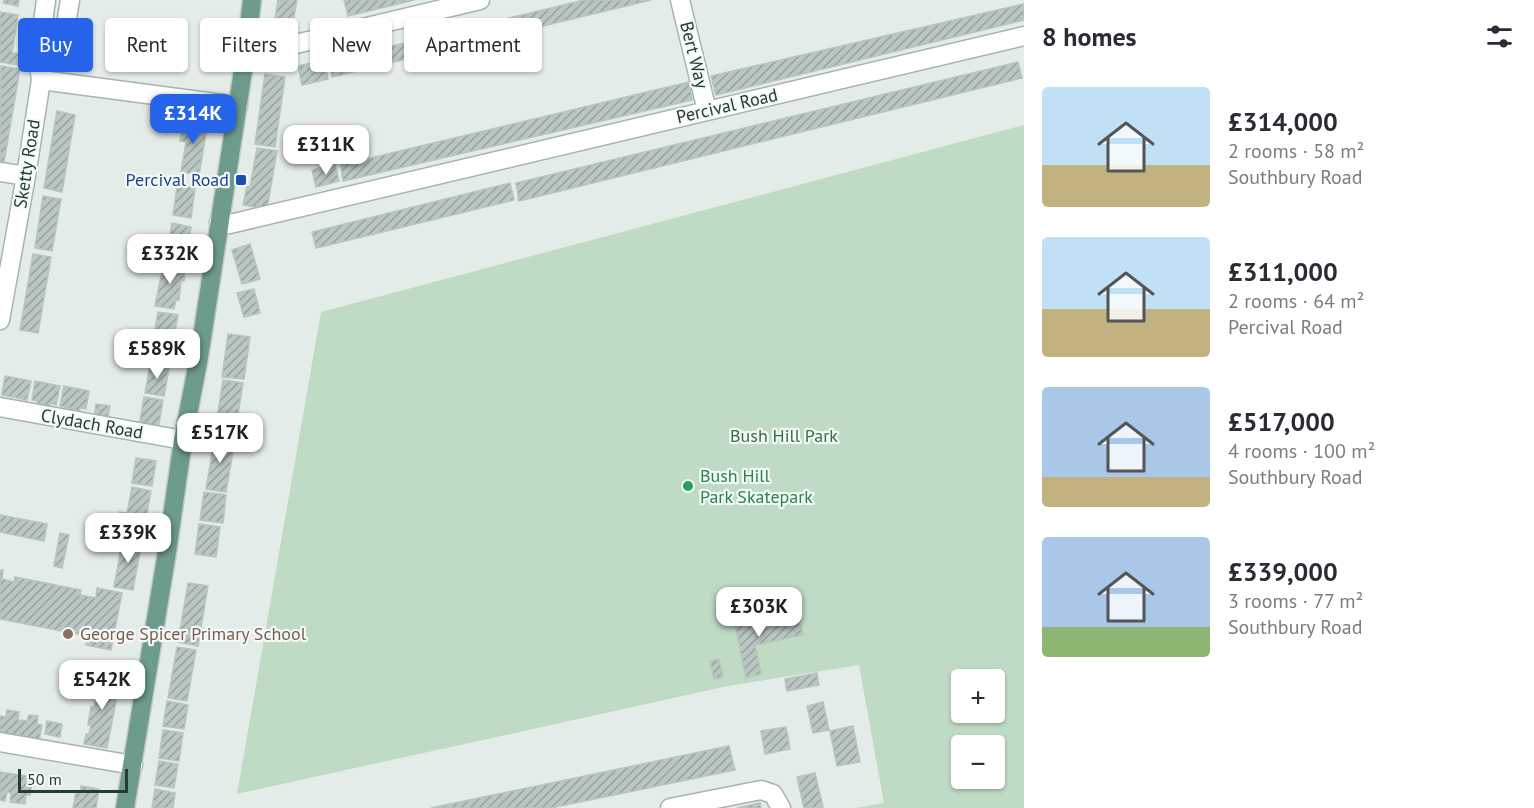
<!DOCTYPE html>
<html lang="en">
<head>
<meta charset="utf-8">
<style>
  body { margin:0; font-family:"PT Sans",sans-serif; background:#f2f2f3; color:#2b2b33; height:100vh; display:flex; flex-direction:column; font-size:22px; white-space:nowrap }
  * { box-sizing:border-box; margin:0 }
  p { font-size:20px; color:#7c7c81 }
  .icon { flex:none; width:33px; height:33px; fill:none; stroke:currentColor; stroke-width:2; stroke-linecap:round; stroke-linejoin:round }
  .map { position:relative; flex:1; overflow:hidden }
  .panel { display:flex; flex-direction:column; background:#fff; width:510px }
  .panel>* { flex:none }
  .top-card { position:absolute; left:18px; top:18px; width:570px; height:54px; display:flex; gap:12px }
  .tools { position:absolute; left:951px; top:669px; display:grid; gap:12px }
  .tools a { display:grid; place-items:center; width:54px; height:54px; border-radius:6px; background:#fff; box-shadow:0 2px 4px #0004; font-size:30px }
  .scale { position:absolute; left:18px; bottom:15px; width:110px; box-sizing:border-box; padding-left:6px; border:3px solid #253c34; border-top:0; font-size:16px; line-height:21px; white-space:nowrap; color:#253c34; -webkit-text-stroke:4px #f4f9f6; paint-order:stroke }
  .price { position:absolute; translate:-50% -51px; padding:0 14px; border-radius:12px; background:#fff; color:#222; font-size:20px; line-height:39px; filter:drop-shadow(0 2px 3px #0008) }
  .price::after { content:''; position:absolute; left:50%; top:36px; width:18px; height:14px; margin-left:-9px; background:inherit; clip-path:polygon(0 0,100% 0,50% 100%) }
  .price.current { background:#2563eb; color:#fff }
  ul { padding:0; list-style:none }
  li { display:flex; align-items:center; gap:18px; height:150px; padding:0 18px }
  li span { display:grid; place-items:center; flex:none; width:168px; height:120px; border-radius:6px; color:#555 }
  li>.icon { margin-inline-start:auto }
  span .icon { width:72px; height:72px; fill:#fffc; stroke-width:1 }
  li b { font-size:26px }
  h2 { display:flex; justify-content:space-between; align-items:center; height:72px; padding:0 18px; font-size:26px }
  .pill { padding:0 21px; border-radius:6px; background:#fff; box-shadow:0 2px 4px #0004; font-size:21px; line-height:54px }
  .pill.current { background:#2563eb; color:#fff }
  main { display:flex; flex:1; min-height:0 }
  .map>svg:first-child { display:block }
  .green { fill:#c0dbc5; fill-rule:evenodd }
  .building { fill:url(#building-hatch); stroke:#b7c5be; stroke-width:1.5 }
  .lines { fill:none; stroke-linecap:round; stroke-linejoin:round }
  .minor-casing { stroke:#a7b4ae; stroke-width:21 }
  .major-casing { stroke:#c2c8c6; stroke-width:21 }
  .minor { stroke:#fff; stroke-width:18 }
  .major { stroke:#6e9c8c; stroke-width:18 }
  .transit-dot { fill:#1a4fb4; stroke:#f4f9f6; stroke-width:2 }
  .leisure-dot { fill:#2e9e5b; stroke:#f4f9f6; stroke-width:2 }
  .education-dot { fill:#8d6e63; stroke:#f4f9f6; stroke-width:2 }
  .labels { text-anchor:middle; stroke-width:4.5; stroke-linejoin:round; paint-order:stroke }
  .street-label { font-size:18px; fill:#253c34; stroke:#f4f9f6 }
  .transit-label { font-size:18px; fill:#164399; stroke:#f4f9f6; text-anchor:end }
  .park-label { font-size:18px; fill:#346e45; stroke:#f4f9f6 }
  .leisure-label { font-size:18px; fill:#27864d; stroke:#f4f9f6; text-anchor:start }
  .education-label { font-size:18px; fill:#785e54; stroke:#f4f9f6; text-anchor:start }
</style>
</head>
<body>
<main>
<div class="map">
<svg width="1024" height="808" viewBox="0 0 1024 808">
  <defs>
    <pattern id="building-hatch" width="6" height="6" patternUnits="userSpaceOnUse" patternTransform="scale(1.5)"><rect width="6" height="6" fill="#bac6c1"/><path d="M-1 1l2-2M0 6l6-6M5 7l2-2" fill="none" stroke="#97a29e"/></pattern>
  </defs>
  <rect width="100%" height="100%" fill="#e4ece8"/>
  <path class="green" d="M1024,125V808H856L884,803L859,665L728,686L237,794L321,312ZM962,680H994V712H962ZM962,746H994V778H962Z"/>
  <path class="building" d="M4,0H19L18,6L3,3Z
    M278,0H297L290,39L272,36Z
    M344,0H414L348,16Z
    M584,0H651L332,77L329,61Z
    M1024,4V20L716,95L711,76Z
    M0,12L18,15L12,53L19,54L17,65L0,62Z
    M324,60L328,79L302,85L298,66Z
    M1018,62L1022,78L519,201L516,183Z
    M1,66L20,69L4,162L0,161Z
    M265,74L285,77L275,147L255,144Z
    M689,82L692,100L343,181L341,165Z
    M57,111L75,115L62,192L44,188Z
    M184,118L208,122L199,175L181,172L186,142L180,141Z
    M257,148L277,151L267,209L243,205L247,186L250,187Z
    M335,164L339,181L316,187L312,170Z
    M510,183L514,200L316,248L312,232Z
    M177,186L195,188L191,218L173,215Z
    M43,196L61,199L52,251L35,248Z
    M172,223L191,227L185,263L166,259Z
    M250,244L260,279L242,284L232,250Z
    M33,254L51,257L38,333L20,330Z
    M164,261L185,265L184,281H181L179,300H176L174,309L155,306Z
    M254,289L260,313L244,317L237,293Z
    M158,312L178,315L175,331L172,330L170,341L173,342L170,358H168L167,362L150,359Z
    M228,334L250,337L244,379L222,377Z
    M150,365L169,368L164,396L145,393Z
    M5,376L31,381L27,400L2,395Z
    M223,380L243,383L235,434L215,431Z
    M35,381L60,386L56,405L51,403L50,406L37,403L38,401L32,400Z
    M64,386L89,391L86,409L80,408V411L60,406Z
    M144,397L163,400L158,430L139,427Z
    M96,404L110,406L107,421L94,419Z
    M215,436L235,440L226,492L206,489Z
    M136,458L156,461L152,486L132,483Z
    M132,487L151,491L143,536L115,531L119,512L127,513Z
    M204,492L226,495L223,523L200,520Z
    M0,515L47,524L44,541L0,532Z
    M199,524L220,527L216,557L195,554Z
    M60,533L69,535L62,568L54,566Z
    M123,538L142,541L133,590L114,587Z
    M0,570H3L2,579L14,582L15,577L81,590L80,595L96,598L97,588L122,593L111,650L86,645L88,636L0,619Z
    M188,583L208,586L198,646L178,642Z
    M749,606L754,630L800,621L803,635L755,645L761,674L746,678L732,609Z
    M177,647L196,650L187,701L168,698Z
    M719,659L723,677L714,679L710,661Z
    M817,673L819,685L787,691L785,679Z
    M93,675L120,680L107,748L84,744L86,734H89L91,725H88L91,706L94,707L96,698L93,697L95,689L91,688Z
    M167,701L188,705L184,729L163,726Z
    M823,702L829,730L813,733L807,706Z
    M7,710L19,712L18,720L27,721L29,715L38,716L37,724L42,725L39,741L0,734V716L6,717Z
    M47,721L62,724L60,737L45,734Z
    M853,726L860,762L837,766L830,731Z
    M786,727L790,749L765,754L761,731Z
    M163,730L183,733L179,761L159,758Z
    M729,746L735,770L551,808H431Z
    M159,761L178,764L174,788L155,785Z
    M0,772L33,777L30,795H26L25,804L10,802L11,793L7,792L5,801L0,800Z
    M815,773L823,807L804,808L797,777Z
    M81,786L99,789L96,808H73L76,792L80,793Z
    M155,789L175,793L173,808H152Z
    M760,803L761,808H737Z"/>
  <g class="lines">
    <g class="minor-casing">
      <path id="minor" d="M680,0L707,111
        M64,37L70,0
        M246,51L258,53L480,0
        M41,80L238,106
        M0,172L26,176
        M219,222L230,224L1024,36
        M0,320L26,176L41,80L38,59L46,0
        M0,407L183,440
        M0,742L133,765
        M670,808L761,790L773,794L781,808"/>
    </g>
    <g class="major-casing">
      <path id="major" d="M125,808L167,552L183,440L199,357L246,51L252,0"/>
    </g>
    <use href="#minor" class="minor"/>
    <use href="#major" class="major"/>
  </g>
  <rect class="transit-dot" x="235" y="174" width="12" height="12" rx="3"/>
  <circle class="leisure-dot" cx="688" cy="486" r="6"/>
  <circle class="education-dot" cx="68" cy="634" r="6"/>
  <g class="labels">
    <g class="street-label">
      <text transform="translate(694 55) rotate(76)" y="6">Bert Way</text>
      <text transform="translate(727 106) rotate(-13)" y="6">Percival Road</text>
      <text transform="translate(27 164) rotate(-81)" y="6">Sketty Road</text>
      <text transform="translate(92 424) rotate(10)" y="6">Clydach Road</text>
    </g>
    <g class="transit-label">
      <text x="229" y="186">Percival Road</text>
    </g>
    <g class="park-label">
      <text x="784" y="442">Bush Hill Park</text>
    </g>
    <g class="leisure-label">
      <text x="700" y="482">Bush Hill<tspan x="700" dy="21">Park Skatepark</tspan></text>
    </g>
    <g class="education-label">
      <text x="80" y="640">George Spicer Primary School</text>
    </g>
  </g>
</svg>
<div class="tools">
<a>+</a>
<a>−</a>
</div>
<div class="scale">50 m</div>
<b class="price current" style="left:193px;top:145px">£314K</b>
<b class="price" style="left:326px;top:176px">£311K</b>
<b class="price" style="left:170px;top:285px">£332K</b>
<b class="price" style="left:157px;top:380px">£589K</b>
<b class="price" style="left:220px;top:464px">£517K</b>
<b class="price" style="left:128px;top:564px">£339K</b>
<b class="price" style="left:759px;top:638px">£303K</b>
<b class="price" style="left:102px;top:711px">£542K</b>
<div class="top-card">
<a class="pill current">Buy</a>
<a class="pill">Rent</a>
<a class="pill">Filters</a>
<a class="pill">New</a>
<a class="pill">Apartment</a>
</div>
</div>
<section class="panel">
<h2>8 homes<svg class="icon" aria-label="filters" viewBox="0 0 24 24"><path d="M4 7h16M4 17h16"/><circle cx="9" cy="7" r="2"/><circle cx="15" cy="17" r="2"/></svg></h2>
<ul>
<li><span style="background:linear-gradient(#bfe0f5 65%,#c2b280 0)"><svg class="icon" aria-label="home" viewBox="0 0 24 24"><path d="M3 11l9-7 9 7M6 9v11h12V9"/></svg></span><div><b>£314,000</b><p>2 rooms · 58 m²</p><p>Southbury Road</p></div></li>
<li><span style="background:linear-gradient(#bfe0f5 60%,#c2b280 0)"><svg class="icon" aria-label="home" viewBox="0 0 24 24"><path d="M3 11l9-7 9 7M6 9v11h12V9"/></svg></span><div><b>£311,000</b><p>2 rooms · 64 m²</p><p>Percival Road</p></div></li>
<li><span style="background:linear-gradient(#a9c7e8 75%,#c2b280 0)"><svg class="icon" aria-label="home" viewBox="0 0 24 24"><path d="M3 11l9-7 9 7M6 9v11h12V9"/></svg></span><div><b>£517,000</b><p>4 rooms · 100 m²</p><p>Southbury Road</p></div></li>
<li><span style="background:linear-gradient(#a9c7e8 75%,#8fb573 0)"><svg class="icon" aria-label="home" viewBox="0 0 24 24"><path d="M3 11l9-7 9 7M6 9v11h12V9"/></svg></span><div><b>£339,000</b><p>3 rooms · 77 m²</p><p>Southbury Road</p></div></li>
</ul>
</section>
</main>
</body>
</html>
